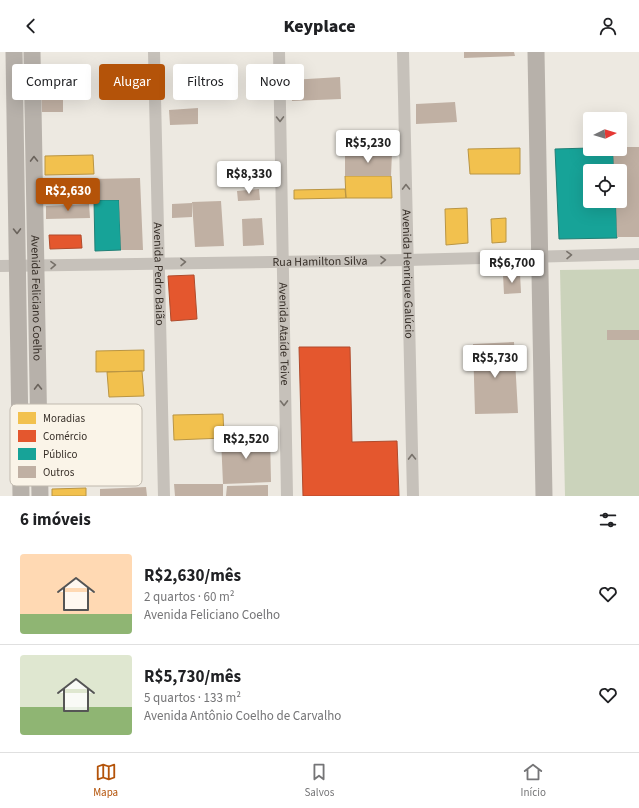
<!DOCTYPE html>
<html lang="pt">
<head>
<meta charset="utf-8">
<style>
  body { margin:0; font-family:"Source Sans 3",sans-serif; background:#f2f2f2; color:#202124; height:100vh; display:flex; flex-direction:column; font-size:15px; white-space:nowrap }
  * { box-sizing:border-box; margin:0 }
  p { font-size:13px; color:#757577 }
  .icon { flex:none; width:22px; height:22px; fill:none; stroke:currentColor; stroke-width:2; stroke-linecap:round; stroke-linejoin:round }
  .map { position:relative; height:444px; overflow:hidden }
  .details { display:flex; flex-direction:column; background:#fff; flex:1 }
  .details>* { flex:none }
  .top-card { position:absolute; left:12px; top:12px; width:400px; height:36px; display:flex; gap:8px }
  .needle { width:26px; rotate:85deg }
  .fabs { position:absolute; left:583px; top:60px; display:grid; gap:8px }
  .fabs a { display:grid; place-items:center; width:44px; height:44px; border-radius:4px; background:#fff; box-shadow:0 4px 16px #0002; font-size:20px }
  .price { position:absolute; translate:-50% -34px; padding:0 9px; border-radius:4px; background:#fff; color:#222; font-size:13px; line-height:26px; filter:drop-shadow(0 1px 2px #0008) }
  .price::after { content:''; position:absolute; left:50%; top:24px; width:12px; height:9px; margin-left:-6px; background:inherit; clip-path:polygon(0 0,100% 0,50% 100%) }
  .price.active { background:#b45309; color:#fff }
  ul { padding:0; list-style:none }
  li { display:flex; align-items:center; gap:12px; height:100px; padding:0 20px }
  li+li { border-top:1px solid #e0e0e0 }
  li span { display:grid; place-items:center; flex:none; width:112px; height:80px; border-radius:4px; color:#555 }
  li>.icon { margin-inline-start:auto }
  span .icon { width:48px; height:48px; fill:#fffc; stroke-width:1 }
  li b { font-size:17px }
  h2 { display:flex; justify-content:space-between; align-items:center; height:48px; padding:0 20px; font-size:17px }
  .pill { padding:0 14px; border-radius:4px; background:#fff; box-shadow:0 4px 16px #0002; font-size:14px; line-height:36px }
  .pill.active { background:#b45309; color:#fff }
  header { display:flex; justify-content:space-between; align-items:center; height:52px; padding:0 20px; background:#fff; font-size:18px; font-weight:800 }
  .menu { display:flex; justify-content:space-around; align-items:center; height:56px; border-top:1px solid #e0e0e0; background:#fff; font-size:11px; color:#757577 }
  .menu a { display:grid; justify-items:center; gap:2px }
  .menu .active { color:#b45309 }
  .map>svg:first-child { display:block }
  .green { fill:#cbd3bb }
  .homes { fill:#f2c14e; stroke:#ba9543 }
  .shops { fill:#e4572e; stroke:#b04b2c }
  .public { fill:#17a398; stroke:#218076 }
  .building { fill:#c0b0a3 }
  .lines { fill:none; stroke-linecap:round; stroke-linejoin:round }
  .street { stroke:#c6c1ba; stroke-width:12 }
  .secondary { stroke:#b7b1aa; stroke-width:17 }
  .oneway { stroke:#77716a }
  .oneway2 { stroke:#6a635c }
  .labels { text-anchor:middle; stroke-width:4; stroke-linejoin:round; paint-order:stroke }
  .street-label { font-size:12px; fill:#372f28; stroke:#faf4e8 }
  .key { fill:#faf4e8; stroke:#c0b9ae; stroke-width:1 }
  .key-label { font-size:11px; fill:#372f28 }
</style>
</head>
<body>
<header><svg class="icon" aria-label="back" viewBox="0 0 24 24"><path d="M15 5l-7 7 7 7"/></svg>Keyplace<svg class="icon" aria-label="person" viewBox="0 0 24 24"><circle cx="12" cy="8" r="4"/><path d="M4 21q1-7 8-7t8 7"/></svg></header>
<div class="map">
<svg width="639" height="444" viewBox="0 0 639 444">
  <rect width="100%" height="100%" fill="#ede9e1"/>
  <path class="green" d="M639,217V444H565L560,218Z"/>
  <path class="homes" d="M520,96V122H470L468,97Z
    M93,103L94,122L45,123V104Z
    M345,124H391L392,146H346Z
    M79,127L80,146L46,147V128Z
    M345,137L346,146L294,147V138Z
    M467,156L468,191L446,193L445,157Z
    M506,166V190L492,191L491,167Z
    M144,298V319L96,320V299Z
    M142,319L144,344L109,345L107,320Z
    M223,362L224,386L174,388L173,363Z
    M86,436V444H52V437Z"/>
  <path class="shops" d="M49,183H81L82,196L50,197Z
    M194,223L197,267L171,269L168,224Z
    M299,295H350L352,390L397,389L399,444H303Z"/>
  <path class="public" d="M590,96L613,97L614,119H590V149H616L617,186L559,187L555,97Z
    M94,148H119L121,198L95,199Z"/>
  <path class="building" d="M464,0H514L515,4L464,6Z
    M78,14L79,29L46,31V16Z
    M340,25L341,47L292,49L291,28Z
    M63,36V60H42L41,37Z
    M455,50L457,70L416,72V52Z
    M198,56V72L170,73L169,58Z
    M620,95H639V185H617L616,149H620V119H614L613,97H620Z
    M345,100H392L391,124H345Z
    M140,126L143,198H121L119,148H92L91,127Z
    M259,137L260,148L238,149L237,139Z
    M221,149L224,194L195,195L192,150Z
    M192,151V165L172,166V152Z
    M89,152L90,166L46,167V154Z
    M262,166L264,193L243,194L242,167Z
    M520,221L521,241L504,242L503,222Z
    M607,278H639V288H607Z
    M514,290L518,361L475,362L473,292Z
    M270,384L271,430L223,432L221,386Z
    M174,432H223V444H175Z
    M268,433V444H226L227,434Z
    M146,435L147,444H100V437Z"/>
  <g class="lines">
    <g class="street">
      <path id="s1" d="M154,0L164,444"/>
      <path id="s2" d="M279,0L287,444"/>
      <path id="s3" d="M403,0L413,444"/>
      <path id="s4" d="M0,214L408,208L639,202"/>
    </g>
    <g class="secondary">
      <path d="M14,0L21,444"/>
      <path id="s5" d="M32,0L40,444"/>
      <path d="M536,0L544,444"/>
    </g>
  </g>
  <defs><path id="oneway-chevron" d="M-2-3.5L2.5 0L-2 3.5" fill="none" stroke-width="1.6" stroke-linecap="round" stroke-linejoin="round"/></defs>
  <g class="oneway">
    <use href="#oneway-chevron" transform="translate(280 67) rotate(89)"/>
    <use href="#oneway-chevron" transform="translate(406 135) rotate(-91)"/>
    <use href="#oneway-chevron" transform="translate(569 203) rotate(-1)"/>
    <use href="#oneway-chevron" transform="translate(383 208) rotate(-1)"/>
    <use href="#oneway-chevron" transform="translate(183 210) rotate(-1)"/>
    <use href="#oneway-chevron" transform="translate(53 213) rotate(-1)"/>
    <use href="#oneway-chevron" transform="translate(284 351) rotate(89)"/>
    <use href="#oneway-chevron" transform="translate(412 405) rotate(-91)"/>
  </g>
  <g class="oneway2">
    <use href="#oneway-chevron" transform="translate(34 107) rotate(-91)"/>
    <use href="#oneway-chevron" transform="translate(17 179) rotate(89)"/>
    <use href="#oneway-chevron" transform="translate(38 335) rotate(-91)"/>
  </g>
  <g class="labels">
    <g class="street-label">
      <text dy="4" stroke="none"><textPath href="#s4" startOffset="320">Rua Hamilton Silva</textPath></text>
      <text dy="4" stroke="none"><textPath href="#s1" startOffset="222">Avenida Pedro Baião</textPath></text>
      <text dy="4" stroke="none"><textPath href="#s3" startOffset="222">Avenida Henrique Galúcio</textPath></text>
      <text dy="4" stroke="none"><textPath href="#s5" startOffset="246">Avenida Feliciano Coelho</textPath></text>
      <text dy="4" stroke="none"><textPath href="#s2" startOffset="282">Avenida Ataíde Teive</textPath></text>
    </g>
  </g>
  <rect x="10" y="352" width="132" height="82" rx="6" class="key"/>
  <rect x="18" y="360" width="18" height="12" fill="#f2c14e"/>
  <rect x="18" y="378" width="18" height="12" fill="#e4572e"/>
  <rect x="18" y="396" width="18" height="12" fill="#17a398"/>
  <rect x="18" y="414" width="18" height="12" fill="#c0b0a3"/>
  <g class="key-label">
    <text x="43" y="370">Moradias</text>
    <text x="43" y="388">Comércio</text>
    <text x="43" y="406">Público</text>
    <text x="43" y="424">Outros</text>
  </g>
</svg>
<div class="fabs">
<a><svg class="needle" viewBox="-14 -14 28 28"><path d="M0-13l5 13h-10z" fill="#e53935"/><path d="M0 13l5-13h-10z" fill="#757577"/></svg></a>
<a><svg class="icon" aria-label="locate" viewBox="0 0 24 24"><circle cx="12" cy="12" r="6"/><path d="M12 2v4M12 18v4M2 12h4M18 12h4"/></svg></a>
</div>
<b class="price" style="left:368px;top:112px">R$5,230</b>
<b class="price" style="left:249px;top:143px">R$8,330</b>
<b class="price active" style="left:68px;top:160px">R$2,630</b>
<b class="price" style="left:512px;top:232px">R$6,700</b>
<b class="price" style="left:495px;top:327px">R$5,730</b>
<b class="price" style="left:246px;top:408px">R$2,520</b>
<div class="top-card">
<a class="pill">Comprar</a>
<a class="pill active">Alugar</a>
<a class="pill">Filtros</a>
<a class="pill">Novo</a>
</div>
</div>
<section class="details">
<h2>6 imóveis<svg class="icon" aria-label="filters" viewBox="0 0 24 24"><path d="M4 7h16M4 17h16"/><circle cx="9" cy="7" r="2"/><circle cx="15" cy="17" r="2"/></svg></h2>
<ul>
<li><span style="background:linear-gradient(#ffd9b3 75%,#8fb573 0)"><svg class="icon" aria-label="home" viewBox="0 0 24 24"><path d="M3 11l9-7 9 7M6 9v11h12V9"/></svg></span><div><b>R$2,630/mês</b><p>2 quartos · 60 m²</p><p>Avenida Feliciano Coelho</p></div><svg class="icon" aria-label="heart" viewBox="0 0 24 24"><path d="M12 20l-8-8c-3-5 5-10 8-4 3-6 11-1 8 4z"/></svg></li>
<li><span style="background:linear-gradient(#dfe7d0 65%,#8fb573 0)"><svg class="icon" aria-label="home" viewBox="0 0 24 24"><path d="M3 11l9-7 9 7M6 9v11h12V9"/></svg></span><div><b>R$5,730/mês</b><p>5 quartos · 133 m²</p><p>Avenida Antônio Coelho de Carvalho</p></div><svg class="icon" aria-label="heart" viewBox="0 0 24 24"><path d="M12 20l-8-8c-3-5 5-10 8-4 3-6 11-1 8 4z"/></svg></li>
</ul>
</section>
<nav class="menu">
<a class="active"><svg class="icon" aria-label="map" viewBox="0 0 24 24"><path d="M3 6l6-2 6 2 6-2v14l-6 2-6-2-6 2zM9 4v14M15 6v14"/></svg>Mapa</a>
<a><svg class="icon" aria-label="saved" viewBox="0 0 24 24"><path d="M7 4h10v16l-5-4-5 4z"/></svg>Salvos</a>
<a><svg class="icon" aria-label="home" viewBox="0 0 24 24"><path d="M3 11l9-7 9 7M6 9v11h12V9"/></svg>Início</a>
</nav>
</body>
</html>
